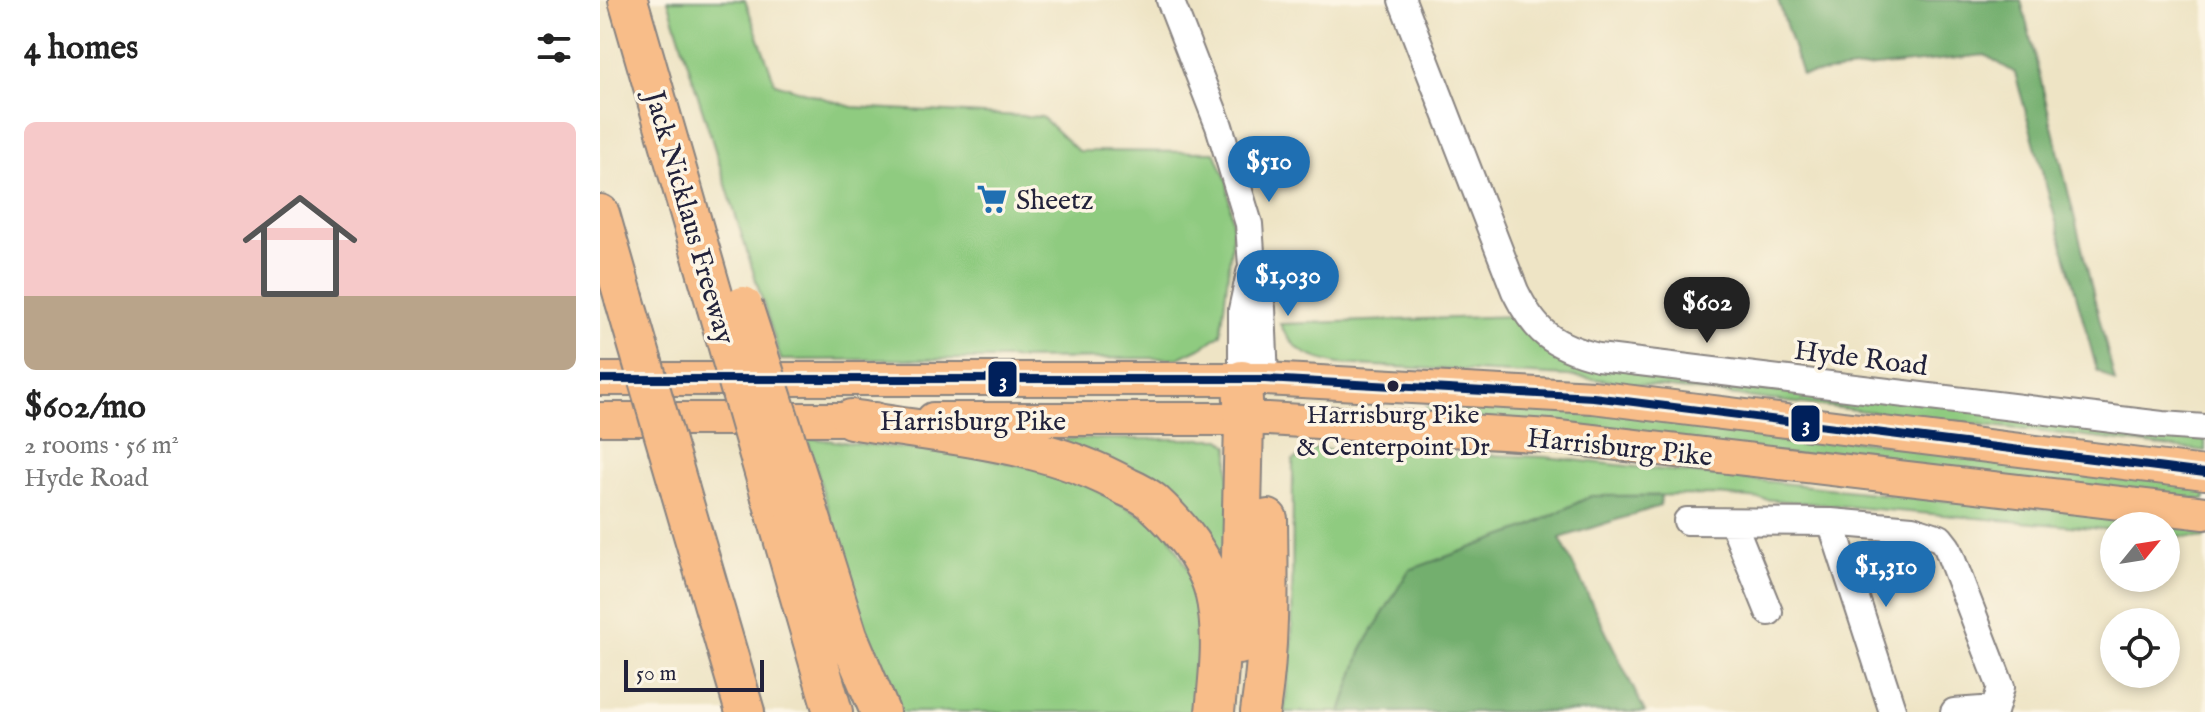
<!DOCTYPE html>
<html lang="en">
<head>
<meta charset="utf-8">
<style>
  body { margin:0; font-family:"IM FELL English",serif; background:#f2f2f2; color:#222; height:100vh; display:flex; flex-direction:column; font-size:30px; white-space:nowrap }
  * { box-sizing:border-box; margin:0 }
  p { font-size:26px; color:#767676 }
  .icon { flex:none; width:44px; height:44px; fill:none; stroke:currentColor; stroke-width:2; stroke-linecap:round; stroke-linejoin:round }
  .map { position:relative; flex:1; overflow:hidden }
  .details { display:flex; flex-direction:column; background:#fff; width:600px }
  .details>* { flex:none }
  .needle { width:52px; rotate:60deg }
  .buttons { position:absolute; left:1500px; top:512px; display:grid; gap:16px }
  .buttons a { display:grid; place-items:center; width:80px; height:80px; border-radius:50%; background:#fff; box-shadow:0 4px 12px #0003; font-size:40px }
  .scale { position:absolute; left:24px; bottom:20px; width:140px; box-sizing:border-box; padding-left:8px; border:4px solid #22223b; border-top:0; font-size:22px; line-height:28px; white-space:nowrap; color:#22223b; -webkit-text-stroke:6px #fcf5e5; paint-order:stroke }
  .price { position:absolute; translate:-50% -68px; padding:0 18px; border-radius:28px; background:#1f6fb2; color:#fff; font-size:26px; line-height:52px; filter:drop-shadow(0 2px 4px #0008) }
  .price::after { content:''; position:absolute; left:50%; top:48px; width:24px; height:18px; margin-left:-12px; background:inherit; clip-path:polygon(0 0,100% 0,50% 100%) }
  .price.current { background:#222; color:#fff }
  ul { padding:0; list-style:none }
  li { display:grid; align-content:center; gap:16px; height:424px; padding:0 24px }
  li span { display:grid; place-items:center; height:248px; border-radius:12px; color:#555 }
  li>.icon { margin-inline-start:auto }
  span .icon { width:144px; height:144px; fill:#fffc; stroke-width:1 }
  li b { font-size:34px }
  h2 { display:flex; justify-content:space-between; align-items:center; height:96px; padding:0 24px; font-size:34px }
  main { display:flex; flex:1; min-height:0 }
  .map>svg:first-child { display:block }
  .green { fill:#8fcb80; stroke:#58765e; stroke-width:2 }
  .forest { fill:#73af6e; stroke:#4a6854; stroke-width:2 }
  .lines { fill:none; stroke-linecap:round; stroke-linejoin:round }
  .minor-casing { stroke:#888380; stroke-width:30 }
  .major-casing { stroke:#888380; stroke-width:36 }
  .highway-casing { stroke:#888380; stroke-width:42 }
  .minor { stroke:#fff; stroke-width:26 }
  .major { stroke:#f8bd89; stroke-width:32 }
  .highway { stroke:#f8bd89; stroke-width:38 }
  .highway-bridge-casing { stroke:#888380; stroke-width:42; stroke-linecap:butt }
  .highway-bridge { stroke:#f8bd89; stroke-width:38 }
  .bus-1-casing { stroke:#fcf5e5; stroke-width:14 }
  .bus-1 { stroke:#00205b; stroke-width:8 }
  .bus-dot { fill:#22223b; stroke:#fcf5e5; stroke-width:3 }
  .labels { text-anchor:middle; stroke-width:7; stroke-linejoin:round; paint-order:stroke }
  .bus-label { font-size:26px; fill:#22223b; stroke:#fcf5e5 }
  .poi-label { font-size:28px; fill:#22223b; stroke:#fcf5e5; text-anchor:start }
  .street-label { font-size:28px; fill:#22223b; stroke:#fcf5e5 }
  .line-badge { stroke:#fcf5e5; stroke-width:3 }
  .badge-label { font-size:22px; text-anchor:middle; font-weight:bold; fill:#fff }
</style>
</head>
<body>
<main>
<section class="details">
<h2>4 homes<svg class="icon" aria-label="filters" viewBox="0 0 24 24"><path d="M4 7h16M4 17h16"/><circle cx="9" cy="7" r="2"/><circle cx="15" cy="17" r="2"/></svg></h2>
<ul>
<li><span style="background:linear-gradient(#f6c9c9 70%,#b9a48a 0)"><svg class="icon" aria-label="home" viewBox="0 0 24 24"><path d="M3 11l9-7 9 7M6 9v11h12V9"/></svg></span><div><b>$602/mo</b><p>2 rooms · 56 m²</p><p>Hyde Road</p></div></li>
</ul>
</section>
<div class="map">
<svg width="1605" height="712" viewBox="0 0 1605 712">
  <rect width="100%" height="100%" fill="#fcf5e5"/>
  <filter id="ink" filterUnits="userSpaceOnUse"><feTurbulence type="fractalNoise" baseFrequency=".0125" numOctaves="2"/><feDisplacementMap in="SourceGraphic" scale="16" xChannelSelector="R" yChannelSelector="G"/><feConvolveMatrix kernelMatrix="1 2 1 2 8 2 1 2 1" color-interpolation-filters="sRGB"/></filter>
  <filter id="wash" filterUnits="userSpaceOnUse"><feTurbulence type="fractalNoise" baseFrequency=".006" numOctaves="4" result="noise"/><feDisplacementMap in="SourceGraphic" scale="32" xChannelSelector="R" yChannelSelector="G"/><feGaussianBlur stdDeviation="1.8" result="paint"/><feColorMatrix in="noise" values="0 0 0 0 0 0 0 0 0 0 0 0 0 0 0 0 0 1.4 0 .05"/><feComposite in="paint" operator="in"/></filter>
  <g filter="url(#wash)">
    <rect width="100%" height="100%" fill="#eee4c5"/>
    <path class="green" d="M68,0H145L175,83L252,107L442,117L478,151L615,152L627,181L633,229L621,334L606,345L579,358L181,360Z
      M915,316L933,338L1605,440V451L968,376L738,364C708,357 695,353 680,324Z
      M953,404L1605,483V500L827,416L826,406Z
      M207,438L381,457L469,475L566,529L605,599L609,679L596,712H295L268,644Z
      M466,439H621L629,446L630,584L465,447Z
      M711,449L945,457L1328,499L1605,523V538L1566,535V526H1514V530L1116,495L991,496L926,528L763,647L741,712H684L692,644L693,460Z"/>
    <path class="forest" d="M1178,0H1421L1515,382L1497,370L1415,73L1385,55L1202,75Z
      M991,496H1061L1060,506L960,538L1045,712H741L763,647L809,570L926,528Z"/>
  </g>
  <g filter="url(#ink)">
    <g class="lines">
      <g class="minor-casing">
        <path id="minor" d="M570,0L619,126L649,224L652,266L662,308L665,379
          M802,0L915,291C935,332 953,346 998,357L1562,425L1605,428
          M642,380V310L650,273
          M1087,521L1231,522L1312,529L1340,538L1347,547L1401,687L1394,712
          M1231,522L1293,712
          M1133,523L1169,612
          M1354,712L1382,710L1388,712"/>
      </g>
      <g class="major-casing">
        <path id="major" d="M0,379H665L993,397L1605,473
          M0,419H275
          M333,419H668L950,436L1605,513"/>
      </g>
      <g class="highway-casing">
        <path id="highway" d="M28,0L116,305
          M0,214L24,298
          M251,419C343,435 445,440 527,487C536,491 546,496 553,502C566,514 580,529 590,543C600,558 610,574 614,591C624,632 619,671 615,712
          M80,490L145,712
          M171,497L233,712
          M205,499L248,636L280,712
          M639,645L644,421L642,380
          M660,712C670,648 669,584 668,519"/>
      </g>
      <use href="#minor" class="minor"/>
      <use href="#major" class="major"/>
      <use href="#highway" class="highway"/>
      <g class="highway-bridge-casing">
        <path id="highway-bridge" d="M24,298L80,490
          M116,305L171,497
          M143,306L205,499"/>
      </g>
      <use href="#highway-bridge" class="highway-bridge"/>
      <g class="bus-1-casing">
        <path id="bus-1" d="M0,379H665L993,397L1605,473"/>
      </g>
      <use href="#bus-1" class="bus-1"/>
    </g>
  </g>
  <defs>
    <g id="supermarket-bare" transform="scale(2.4)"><path d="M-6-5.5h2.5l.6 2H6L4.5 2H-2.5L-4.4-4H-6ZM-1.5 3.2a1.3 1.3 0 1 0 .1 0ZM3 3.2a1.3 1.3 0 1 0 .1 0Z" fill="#1f6fb2" stroke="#fcf5e5" stroke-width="2.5" paint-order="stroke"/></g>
  </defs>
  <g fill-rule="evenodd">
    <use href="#supermarket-bare" x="392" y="199"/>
  </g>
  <circle class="bus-dot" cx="793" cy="386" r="7"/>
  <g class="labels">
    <g class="bus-label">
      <text x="793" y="423">Harrisburg Pike<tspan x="793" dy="32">&amp; Centerpoint Dr</tspan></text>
    </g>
    <g class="poi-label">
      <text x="416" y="209">Sheetz</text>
    </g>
    <g class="street-label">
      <text transform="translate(91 217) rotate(74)" y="10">Jack Nicklaus Freeway</text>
      <text transform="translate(1261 357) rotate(7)" y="10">Hyde Road</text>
      <text x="373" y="430">Harrisburg Pike</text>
      <text transform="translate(1020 446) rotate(6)" y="10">Harrisburg Pike</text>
    </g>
  </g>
  <g class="line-badge">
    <rect x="387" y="360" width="31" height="38" rx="8" fill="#00205b"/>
    <rect x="1190" y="404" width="31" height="39" rx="8" fill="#00205b"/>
  </g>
  <g class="badge-label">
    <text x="403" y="387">3</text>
    <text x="1206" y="431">3</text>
  </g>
</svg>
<div class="buttons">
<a><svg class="needle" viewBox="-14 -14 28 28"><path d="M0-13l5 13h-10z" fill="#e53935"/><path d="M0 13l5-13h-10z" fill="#767676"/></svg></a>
<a><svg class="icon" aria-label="locate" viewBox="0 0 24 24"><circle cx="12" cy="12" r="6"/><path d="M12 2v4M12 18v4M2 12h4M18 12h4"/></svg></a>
</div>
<div class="scale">50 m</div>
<b class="price" style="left:669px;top:204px">$510</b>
<b class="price" style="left:688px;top:318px">$1,030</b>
<b class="price current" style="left:1107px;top:345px">$602</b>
<b class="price" style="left:1286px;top:609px">$1,310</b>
</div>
</main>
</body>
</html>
